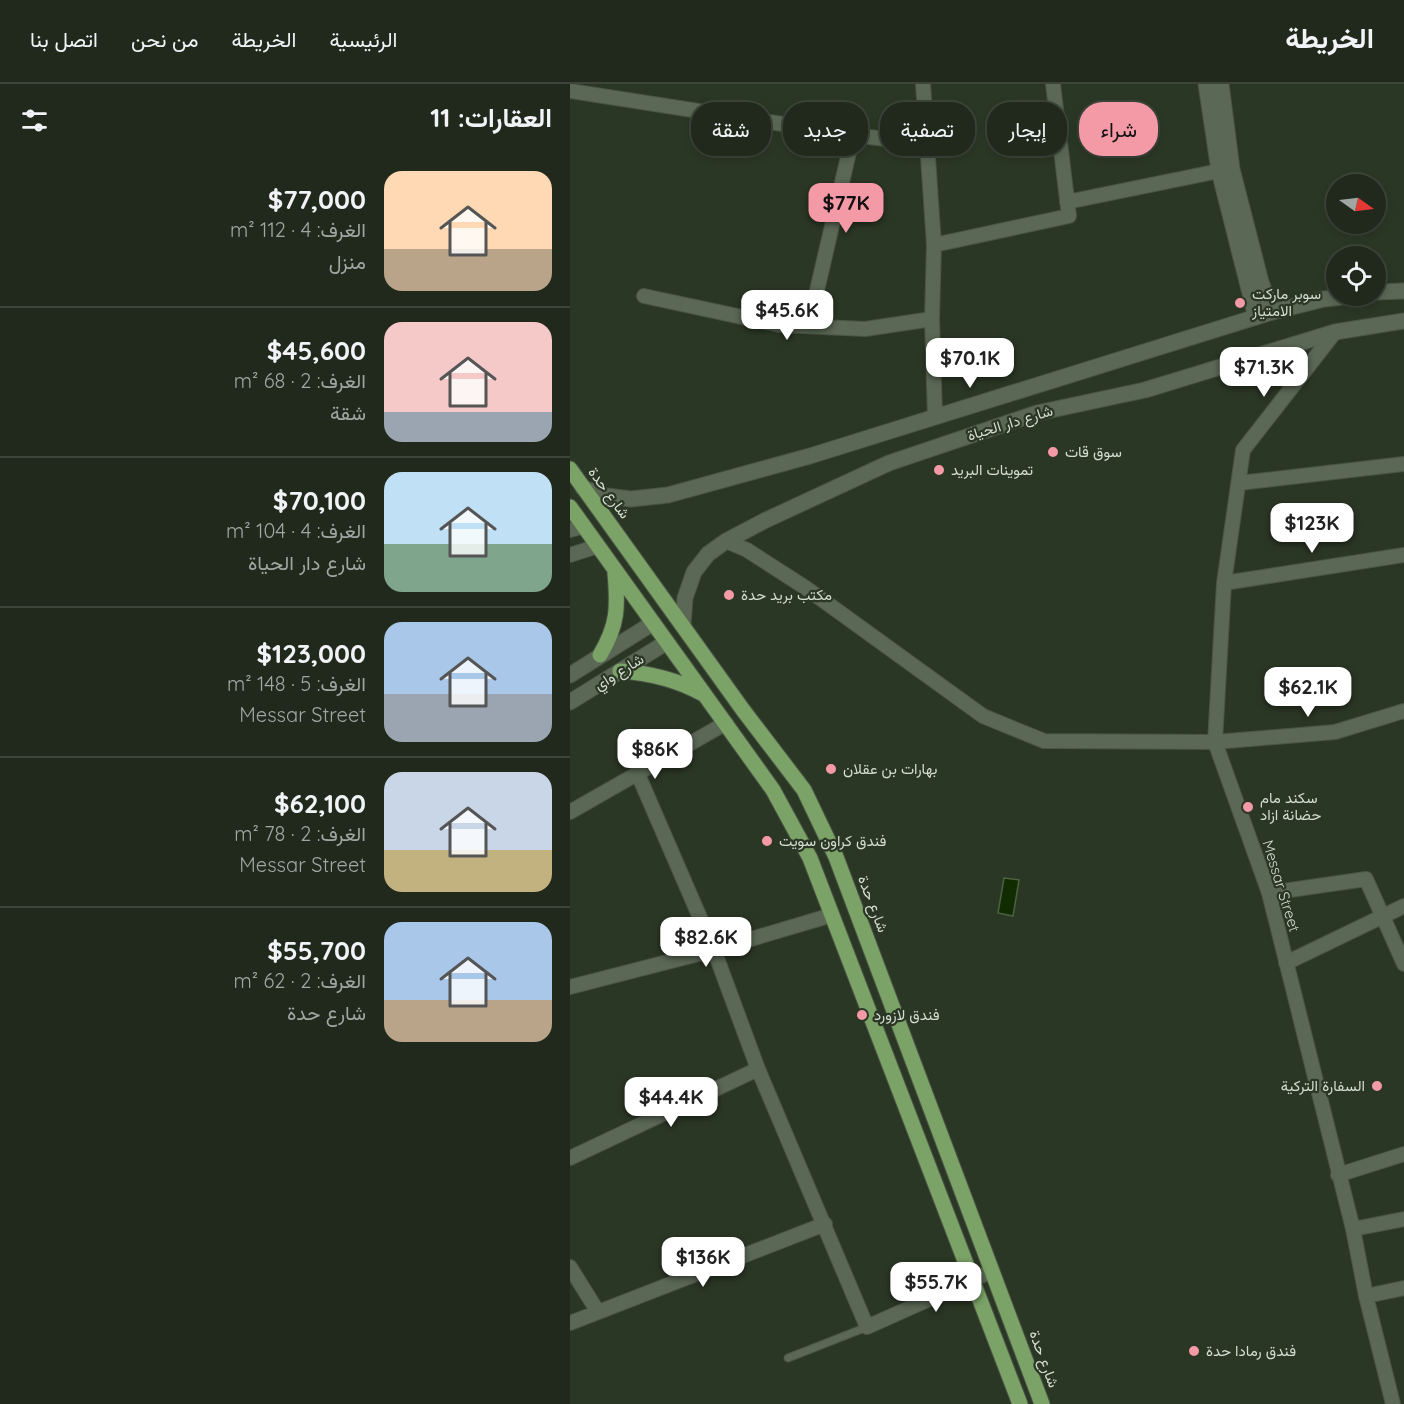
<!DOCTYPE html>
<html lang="ar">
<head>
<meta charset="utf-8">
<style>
  body { margin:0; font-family:Quicksand,Vazirmatn,sans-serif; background:#283125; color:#f1f3f6; direction:rtl; height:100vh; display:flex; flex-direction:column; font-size:22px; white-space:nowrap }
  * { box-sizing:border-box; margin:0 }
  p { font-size:20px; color:#a2a6a3 }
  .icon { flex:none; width:33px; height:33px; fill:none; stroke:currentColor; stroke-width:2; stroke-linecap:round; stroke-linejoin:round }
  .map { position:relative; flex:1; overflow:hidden; direction:ltr }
  .details { display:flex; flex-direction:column; background:#20291c; width:570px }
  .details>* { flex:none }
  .hud { position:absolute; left:18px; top:18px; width:570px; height:54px; direction:rtl; display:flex; gap:12px }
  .needle { width:39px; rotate:104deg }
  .fabs { position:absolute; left:756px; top:90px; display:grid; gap:12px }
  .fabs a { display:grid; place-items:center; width:60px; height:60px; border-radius:50%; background:#20291c; box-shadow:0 3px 9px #0003,0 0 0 2px #3d453b; font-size:30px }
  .price { position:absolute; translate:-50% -51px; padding:0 14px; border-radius:12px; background:#fff; color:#222; font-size:20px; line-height:39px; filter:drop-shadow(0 2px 3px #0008) }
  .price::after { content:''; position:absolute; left:50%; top:36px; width:18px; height:14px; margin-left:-9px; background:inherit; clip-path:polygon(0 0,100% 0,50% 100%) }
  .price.current { background:#f49aa7; color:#111 }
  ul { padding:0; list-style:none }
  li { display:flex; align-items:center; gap:18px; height:150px; padding:0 18px }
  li+li { border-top:2px solid #3d453b }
  li span { display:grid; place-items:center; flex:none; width:168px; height:120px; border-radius:18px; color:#555 }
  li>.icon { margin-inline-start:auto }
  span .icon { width:72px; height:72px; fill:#fffc; stroke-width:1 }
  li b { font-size:26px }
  h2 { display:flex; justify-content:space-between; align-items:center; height:72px; padding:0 18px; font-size:26px }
  .chip { padding:0 21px; border-radius:24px; background:#20291c; box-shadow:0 3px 9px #0003,0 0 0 2px #3d453b; font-size:21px; line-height:54px }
  .chip.current { background:#f49aa7; color:#111 }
  header { display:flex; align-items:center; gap:36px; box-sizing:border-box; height:84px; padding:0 30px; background:#20291c; border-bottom:2px solid #3d453b }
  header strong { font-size:28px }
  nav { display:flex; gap:33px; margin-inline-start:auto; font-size:21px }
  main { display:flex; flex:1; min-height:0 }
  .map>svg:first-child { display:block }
  .water { fill:#122c01; stroke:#4c613f; stroke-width:1.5 }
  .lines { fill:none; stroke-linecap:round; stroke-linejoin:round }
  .service-casing { stroke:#4a5345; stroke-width:9 }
  .minor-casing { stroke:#4a5345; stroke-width:16 }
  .tertiary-casing { stroke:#4a5345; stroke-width:17 }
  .secondary-casing { stroke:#4a5345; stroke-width:17 }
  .primary-casing { stroke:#4a5345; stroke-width:17 }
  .service { stroke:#5b6855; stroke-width:7 }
  .minor { stroke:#5b6855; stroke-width:14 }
  .tertiary { stroke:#5b6855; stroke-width:15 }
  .secondary { stroke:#5b6855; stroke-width:15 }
  .primary { stroke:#7ba267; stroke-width:15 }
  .poi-dot { fill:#f49aa7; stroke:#2b3725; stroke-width:2 }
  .labels { text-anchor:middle; stroke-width:4.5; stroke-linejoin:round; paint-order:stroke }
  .poi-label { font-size:15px; fill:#d4dcd1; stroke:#2b3725; text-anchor:start }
  .street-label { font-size:15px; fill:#d4dcd1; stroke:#2b3725 }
</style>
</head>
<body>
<header>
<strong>الخريطة</strong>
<nav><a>الرئيسية</a><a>الخريطة</a><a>من نحن</a><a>اتصل بنا</a></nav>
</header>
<main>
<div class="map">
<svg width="834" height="1320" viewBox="0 0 834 1320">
  <rect width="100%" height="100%" fill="#2b3725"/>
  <path class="water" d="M434,794L449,796L443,832L428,829Z"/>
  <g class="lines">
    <g class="service-casing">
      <path id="service" d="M218,1274L297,1243"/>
    </g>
    <g class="minor-casing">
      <path id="minor" d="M353,0L364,161L362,235L365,333
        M0,7L283,51L356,60
        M497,118L649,87
        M364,161L499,132L483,0
        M74,212L209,241L295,245L362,235
        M239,241L283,51
        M765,248L673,366L654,499L645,658L699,809L783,1145L796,1212L823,1320
        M669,399L834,380
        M0,446L14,442
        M156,457L177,466L236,504L413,632L474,657L645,658L765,648L834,627
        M0,471L28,462
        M654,499L834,471
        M67,688L144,866L188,985L297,1243L422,1187
        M0,728L156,639
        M699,809L796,795L834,880
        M716,879L834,822
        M0,903L144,866L262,831
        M0,1074L188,985
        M768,1091L834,1070
        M783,1145L834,1135
        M0,1183L28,1228
        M796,1212L834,1204
        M0,1239L255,1140"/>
    </g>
    <g class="tertiary-casing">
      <path id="tertiary" d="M636,0L649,87L686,233
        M651,0L662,85L691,198L702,228
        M0,591L83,539
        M0,618L97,558"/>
    </g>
    <g class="secondary-casing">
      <path id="secondary" d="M806,208L834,207
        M13,404L37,412L61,415L98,411L240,372L702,228L754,215L782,212
        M113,541L115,514L124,488L138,470L156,457L196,436L319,379L467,329L575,306L765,248L834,237"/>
    </g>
    <g class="primary-casing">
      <path id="primary" d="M0,385L173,626L234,706L266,773L472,1320
        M0,423L203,706L240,774L450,1320
        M30,571C48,541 48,523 45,489
        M50,587C80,589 106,595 133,610"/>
    </g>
    <use href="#service" class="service"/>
    <use href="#minor" class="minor"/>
    <use href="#tertiary" class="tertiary"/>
    <use href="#secondary" class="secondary"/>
    <use href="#primary" class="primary"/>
  </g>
  <g class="poi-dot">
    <circle cx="670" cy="219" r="6"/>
    <circle cx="483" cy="368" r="6"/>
    <circle cx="369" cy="386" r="6"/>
    <circle cx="159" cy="511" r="6"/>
    <circle cx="261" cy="685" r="6"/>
    <circle cx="678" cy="723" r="6"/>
    <circle cx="197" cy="757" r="6"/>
    <circle cx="292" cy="931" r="6"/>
    <circle cx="807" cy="1002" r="6"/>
    <circle cx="624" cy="1267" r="6"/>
  </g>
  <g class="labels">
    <g class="poi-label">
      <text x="682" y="215">سوبر ماركت<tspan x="682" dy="17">الامتياز</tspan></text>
      <text x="495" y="373">سوق قات</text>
      <text x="381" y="391">تموينات البريد</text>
      <text x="171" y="516">مكتب بريد حدة</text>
      <text x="273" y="690">بهارات بن عقلان</text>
      <text x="690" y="719">سكند مام<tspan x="690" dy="17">حضانة ازاد</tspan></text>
      <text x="209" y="762">فندق كراون سويت</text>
      <text x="304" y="936">فندق لازورد</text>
      <text x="795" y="1007" text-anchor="end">السفارة التركية</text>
      <text x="636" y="1272">فندق رمادا حدة</text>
    </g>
    <g class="street-label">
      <text transform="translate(440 339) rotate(-17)" y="5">شارع دار الحياة</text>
      <text transform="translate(39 409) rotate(54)" y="5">شارع حدة</text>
      <text transform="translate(49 588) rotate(-32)" y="5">شارع واي</text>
      <text transform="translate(711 802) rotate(73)" y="5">Messar Street</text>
      <text transform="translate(303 820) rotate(69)" y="5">شارع حدة</text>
      <text transform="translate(474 1275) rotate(70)" y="5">شارع حدة</text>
    </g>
  </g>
</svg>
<div class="fabs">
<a><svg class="needle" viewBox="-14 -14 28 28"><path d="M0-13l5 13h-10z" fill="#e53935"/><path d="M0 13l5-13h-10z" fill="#a2a6a3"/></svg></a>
<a><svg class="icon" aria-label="locate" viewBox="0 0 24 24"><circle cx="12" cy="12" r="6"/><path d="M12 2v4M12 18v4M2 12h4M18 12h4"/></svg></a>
</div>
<b class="price current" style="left:276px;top:150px">$77K</b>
<b class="price" style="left:217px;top:257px">$45.6K</b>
<b class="price" style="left:400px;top:305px">$70.1K</b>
<b class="price" style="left:694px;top:314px">$71.3K</b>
<b class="price" style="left:742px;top:470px">$123K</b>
<b class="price" style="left:738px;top:634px">$62.1K</b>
<b class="price" style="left:85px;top:696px">$86K</b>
<b class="price" style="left:136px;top:884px">$82.6K</b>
<b class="price" style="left:101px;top:1044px">$44.4K</b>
<b class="price" style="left:133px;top:1204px">$136K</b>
<b class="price" style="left:366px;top:1229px">$55.7K</b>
<div class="hud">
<a class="chip current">شراء</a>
<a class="chip">إيجار</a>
<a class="chip">تصفية</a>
<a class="chip">جديد</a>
<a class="chip">شقة</a>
</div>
</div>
<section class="details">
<h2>العقارات: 11<svg class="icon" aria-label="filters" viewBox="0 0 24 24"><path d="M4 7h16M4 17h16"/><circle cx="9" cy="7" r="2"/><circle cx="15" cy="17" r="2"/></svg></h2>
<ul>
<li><span style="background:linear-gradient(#ffd9b3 65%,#b9a48a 0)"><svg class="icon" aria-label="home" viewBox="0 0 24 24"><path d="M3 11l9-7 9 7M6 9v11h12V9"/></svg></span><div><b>$77,000</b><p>الغرف: 4 · 112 m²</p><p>منزل</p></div></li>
<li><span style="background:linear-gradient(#f6c9c9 75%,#9aa5b1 0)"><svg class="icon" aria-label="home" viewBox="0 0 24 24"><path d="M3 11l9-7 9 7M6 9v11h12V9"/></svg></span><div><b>$45,600</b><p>الغرف: 2 · 68 m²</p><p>شقة</p></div></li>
<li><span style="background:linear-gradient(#bfe0f5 60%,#7fa58c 0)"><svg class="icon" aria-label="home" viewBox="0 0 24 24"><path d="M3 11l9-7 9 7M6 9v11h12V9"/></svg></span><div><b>$70,100</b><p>الغرف: 4 · 104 m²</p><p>شارع دار الحياة</p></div></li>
<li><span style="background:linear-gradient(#a9c7e8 60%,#9aa5b1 0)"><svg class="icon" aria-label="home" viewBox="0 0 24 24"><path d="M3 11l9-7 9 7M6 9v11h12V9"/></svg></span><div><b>$123,000</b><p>الغرف: 5 · 148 m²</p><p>Messar Street</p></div></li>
<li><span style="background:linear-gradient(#c9d6e8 65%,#c2b280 0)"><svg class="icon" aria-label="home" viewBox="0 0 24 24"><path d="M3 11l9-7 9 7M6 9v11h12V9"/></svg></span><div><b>$62,100</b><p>الغرف: 2 · 78 m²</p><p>Messar Street</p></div></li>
<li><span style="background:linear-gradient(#a9c7e8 65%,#b9a48a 0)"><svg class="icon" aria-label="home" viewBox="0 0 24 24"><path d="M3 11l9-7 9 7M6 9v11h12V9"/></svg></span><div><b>$55,700</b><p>الغرف: 2 · 62 m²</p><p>شارع حدة</p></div></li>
</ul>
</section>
</main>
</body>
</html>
